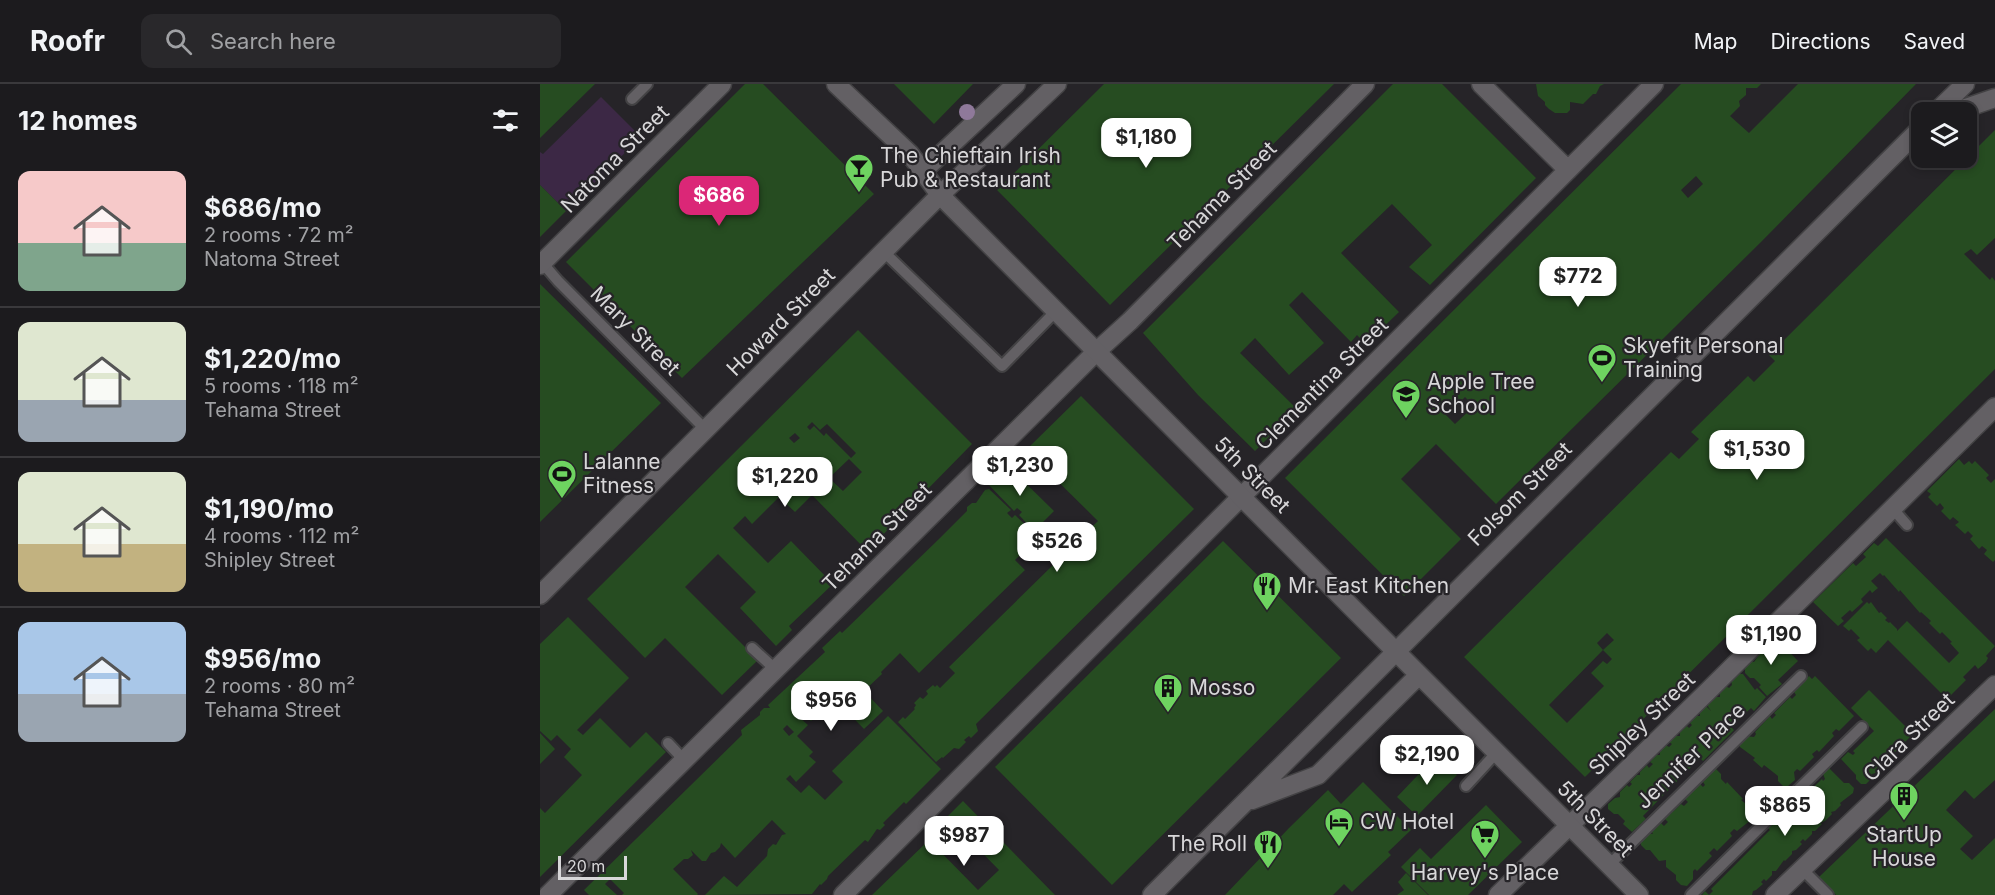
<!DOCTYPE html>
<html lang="en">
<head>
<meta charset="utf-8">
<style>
  body { margin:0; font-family:Inter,sans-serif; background:#29282b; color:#f1f3f6; height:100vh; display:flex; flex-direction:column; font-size:22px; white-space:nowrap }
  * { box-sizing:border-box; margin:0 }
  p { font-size:20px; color:#a0a1a4 }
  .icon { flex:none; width:33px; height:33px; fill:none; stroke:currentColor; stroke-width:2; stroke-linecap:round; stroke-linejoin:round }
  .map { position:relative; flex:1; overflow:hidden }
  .details { display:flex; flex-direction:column; background:#1c1b1e; width:540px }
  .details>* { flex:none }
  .fabs { position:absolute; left:1371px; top:18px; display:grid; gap:12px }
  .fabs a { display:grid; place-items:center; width:66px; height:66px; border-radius:12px; background:#1c1b1e; box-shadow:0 3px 9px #0003,0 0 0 2px #3a393c; font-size:30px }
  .scale { position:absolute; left:18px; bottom:15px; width:69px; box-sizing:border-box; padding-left:6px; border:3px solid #d8d7d9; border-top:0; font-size:16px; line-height:21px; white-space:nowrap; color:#d8d7d9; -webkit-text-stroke:4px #262428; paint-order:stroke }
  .price { position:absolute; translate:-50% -51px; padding:0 14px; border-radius:12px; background:#fff; color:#222; font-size:20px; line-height:39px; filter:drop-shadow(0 2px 3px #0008) }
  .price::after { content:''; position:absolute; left:50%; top:36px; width:18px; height:14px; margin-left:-9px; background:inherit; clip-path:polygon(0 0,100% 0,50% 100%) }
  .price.active { background:#db2777; color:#fff }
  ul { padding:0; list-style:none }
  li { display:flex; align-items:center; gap:18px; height:150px; padding:0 18px }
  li+li { border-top:2px solid #3a393c }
  li span { display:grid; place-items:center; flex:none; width:168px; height:120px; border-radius:12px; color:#555 }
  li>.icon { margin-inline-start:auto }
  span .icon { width:72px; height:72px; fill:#fffc; stroke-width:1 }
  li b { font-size:26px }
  h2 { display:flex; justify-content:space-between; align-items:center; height:72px; padding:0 18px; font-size:26px }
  header { display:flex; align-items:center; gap:36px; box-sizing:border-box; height:84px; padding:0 30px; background:#1c1b1e; border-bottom:2px solid #3a393c }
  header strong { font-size:28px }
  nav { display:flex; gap:33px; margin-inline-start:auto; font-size:21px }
  .search { width:420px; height:54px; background:#29282b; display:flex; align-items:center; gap:15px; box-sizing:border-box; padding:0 21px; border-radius:12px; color:#a0a1a4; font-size:22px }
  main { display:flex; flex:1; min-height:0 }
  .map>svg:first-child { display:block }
  .green { fill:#3c2845 }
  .building { fill:#264c21; fill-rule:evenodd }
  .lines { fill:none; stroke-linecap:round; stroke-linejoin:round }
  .lane-casing { stroke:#434244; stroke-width:14 }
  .street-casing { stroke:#434244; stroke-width:21 }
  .secondary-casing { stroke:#434244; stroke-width:21 }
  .lane { stroke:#636064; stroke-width:10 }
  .street { stroke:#636064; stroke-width:18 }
  .secondary { stroke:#636064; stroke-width:18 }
  .tree { fill:#8f799a }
  .labels { text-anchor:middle; stroke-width:4.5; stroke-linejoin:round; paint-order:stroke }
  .poi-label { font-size:21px; fill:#d8d7d9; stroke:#262428; text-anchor:start }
  .street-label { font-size:21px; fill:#d8d7d9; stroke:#262428 }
</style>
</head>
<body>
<header>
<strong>Roofr</strong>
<div class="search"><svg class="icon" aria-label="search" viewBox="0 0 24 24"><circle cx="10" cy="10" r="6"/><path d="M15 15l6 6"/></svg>Search here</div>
<nav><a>Map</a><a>Directions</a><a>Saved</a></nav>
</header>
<main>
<section class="details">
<h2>12 homes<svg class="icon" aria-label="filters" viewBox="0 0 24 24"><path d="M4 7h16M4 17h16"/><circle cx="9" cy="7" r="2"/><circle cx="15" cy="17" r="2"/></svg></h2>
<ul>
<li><span style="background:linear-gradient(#f6c9c9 60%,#7fa58c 0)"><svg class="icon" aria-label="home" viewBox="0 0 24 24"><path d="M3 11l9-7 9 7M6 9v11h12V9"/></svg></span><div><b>$686/mo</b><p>2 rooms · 72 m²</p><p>Natoma Street</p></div></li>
<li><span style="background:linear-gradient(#dfe7d0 65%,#9aa5b1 0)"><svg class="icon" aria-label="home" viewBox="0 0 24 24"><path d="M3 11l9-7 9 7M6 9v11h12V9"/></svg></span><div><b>$1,220/mo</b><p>5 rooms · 118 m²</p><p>Tehama Street</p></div></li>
<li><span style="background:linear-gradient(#dfe7d0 60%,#c2b280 0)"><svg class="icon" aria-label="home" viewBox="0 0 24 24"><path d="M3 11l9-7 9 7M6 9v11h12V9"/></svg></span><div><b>$1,190/mo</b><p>4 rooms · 112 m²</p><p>Shipley Street</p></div></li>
<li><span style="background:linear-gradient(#a9c7e8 60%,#9aa5b1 0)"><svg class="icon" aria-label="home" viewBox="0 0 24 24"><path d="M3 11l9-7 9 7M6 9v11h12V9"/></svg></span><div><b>$956/mo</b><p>2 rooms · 80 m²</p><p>Tehama Street</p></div></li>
</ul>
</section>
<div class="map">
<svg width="1455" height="811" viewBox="0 0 1455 811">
  <rect width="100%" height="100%" fill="#262428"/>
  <path class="green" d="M61,13L101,53L26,127L0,101V68L3,70Z"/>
  <path class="building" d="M0,0H55L0,54Z
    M205,0H223L334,110L142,294L26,178Z
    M354,0H433L394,40Z
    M564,0H794L570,221L457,106Z
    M853,0H902L996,94L890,201L869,183L892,161L852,120L801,169L859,228L826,260L817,251L811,258L762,208L749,221L784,259L749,291L715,254L700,269L757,325L715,367L658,311L603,249Z
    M996,0H1064L1060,2L1056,10H1053L1043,20L1030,18V26L1027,29H1015L1009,25L1005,21V18L998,12Z
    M1141,0H1221L1217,4H1206V11L1199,17L1200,22L1190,32L1209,49L1258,0H1376L1221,158L956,420L896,360L861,395L921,455L864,512L745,394ZM1156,92L1163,100L1148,114L1141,106ZM925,313L934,322L915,340L900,325L910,315L916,322Z
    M1455,46V154L1437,171L1431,165L1424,170L1450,196L1452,193L1455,197V285L1045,693L924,573L1131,368L1139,375L1159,355L1151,348L1208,292L1214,298L1235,277L1229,271ZM1067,549L1074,556L1063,566L1057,559ZM1063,566L1072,575L1067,580L1063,577L1051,589L1064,602L1027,639L1009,621Z
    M0,101L26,127L0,153Z
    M0,200L121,319L0,438Z
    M318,246L432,360L327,467L272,411L255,428L239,413L212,440L205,432L193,444L228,479L251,457L293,500L249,542L252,546L236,562L200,524L216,508L178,470L145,503L218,576L182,611L125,554L105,574L47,515ZM272,338L280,346L287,340L316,369L311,374L286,349L284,352L274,342L270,346L267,343ZM255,349L260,354L254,359L249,354ZM309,375L322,388L303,407L289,394Z
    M541,312L654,425L436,640L438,647L431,654L429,652L424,656L426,658L419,665L414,664L403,674L402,673L396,678L358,638L363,633L365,635L375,625L374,624L376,621L374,619L380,613L383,615L388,610L386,607L393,601L395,603L397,601L400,604L415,589L409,583L558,437L486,366Z
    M1419,375L1424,381L1429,377L1432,380L1435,377L1449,391L1446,394L1451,399L1455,395V476L1453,478L1444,470L1447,466L1442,462L1439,465L1430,455L1433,452L1428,447L1425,450L1415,441L1419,438L1413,433L1410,436L1401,427L1404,424L1400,419L1397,422L1388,413L1391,410L1387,407Z
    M466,380L514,427L494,447L479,431L482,428L477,424L474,427L447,399Z
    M449,405L471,426L467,429L472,434L475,431L498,453L475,476L485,486L379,589L360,569L341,588L342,590L324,607L343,627L324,645L286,606L283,609L291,618L271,637L263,629L259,633L268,641L257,652L273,668L269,672L276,678L256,698L250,691L246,695L261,709L269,701L285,716L303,698L292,687L348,632L401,685L366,720L364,718L343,739L345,741L340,746L337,745L328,758L325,756L288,792L287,795L281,801L280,800L272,810L165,811L184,792L197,803L227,772L228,765L233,760L236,761L242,751L246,750L232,736L195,774L181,759L180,763L175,768L171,769L166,777H162L151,766L153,771L148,775H144L133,785L158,810L157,811H82L84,809L70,795L65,800L77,811H49L44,806L202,651L201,646L220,631V628L224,624H230L228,621L285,568L282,564L300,547L302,549L401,453L427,427V423L432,419H436L445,406ZM247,641L254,648L249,652L243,645Z
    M1346,454L1455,562L1446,572L1448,574L1446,578L1438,585L1435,581L1423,593L1426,596L1407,615L1348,556L1336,569L1331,564L1328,567L1317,556L1320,554L1311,545L1309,547L1303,542L1327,518L1329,520L1331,518L1339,529L1341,528L1347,534L1345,536L1349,539L1350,538L1357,545V547L1367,537L1409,579L1419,569L1410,559L1412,558L1402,548L1400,550L1389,539L1391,537L1381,528L1380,529L1360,506L1359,508L1344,491L1343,492L1340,489L1331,497L1338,504L1332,509L1330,506L1321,515L1323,518L1312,528L1310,526L1301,534L1304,537L1298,542L1273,518L1313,479L1316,482L1326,473L1323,470L1334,459L1338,462Z
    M683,457L801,574L572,801L455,683Z
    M28,533L89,594L37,646L43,651L60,634L90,664L106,648L126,668L0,793V724L5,729L42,691L24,673L31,665L17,651L11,657L0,647V560Z
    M1237,555L1258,577L1238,596L1242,600L1227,612L1219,603L1221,601L1214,594H1210L1205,589V583L1210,577L1214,578L1223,565L1226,567L1229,564L1226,562L1233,556Z
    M1197,590H1203L1215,606L1217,604L1226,613L1214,627L1211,624L1191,643L1194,646L1163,677L1160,674L1103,732L1106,735L1092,748L1083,740L1085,737L1078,730H1074L1068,725V720L1075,714L1080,713V708L1087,701L1089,703L1092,700L1090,698L1097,691H1100V688L1107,681L1109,684L1113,680L1110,678L1116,671H1120V668L1126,661L1129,663L1132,660L1129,658L1135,652H1140V648L1147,642L1149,644L1152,641L1150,639L1156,632H1160V629L1166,622L1171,627L1167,621L1176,613H1180V609L1186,602L1189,604L1192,601L1191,596Z
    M1269,592L1272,595L1275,592L1314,632L1299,647L1296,645L1292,649L1294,652L1279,668L1277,666L1272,670L1274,673L1260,687L1257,685L1254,688L1255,696L1248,702H1243L1238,697V692L1224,681L1222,684L1213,676L1215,674L1200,663L1199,658L1205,652L1214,653L1216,650L1215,648L1230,632L1232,635L1236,631L1234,629L1250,613L1252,615L1256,611L1254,608Z
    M1329,606L1373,650L1355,668L1354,673L1344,680L1345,681L1339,688L1332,690V694L1326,700H1321L1316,695V691L1301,675L1308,668L1313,671L1315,669L1313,667L1334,647L1311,624Z
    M1455,625V696L1434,715L1425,706L1406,726L1433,752L1420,765L1432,776L1455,754V811H1296L1279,793Z
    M0,649L15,665L0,680Z
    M896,672L917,691L877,732L857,713Z
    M1289,684L1304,699H1309L1314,704L1313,709L1300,719L1301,721L1295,727L1291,728L1292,730L1285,737L1280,739L1282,740L1275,747H1272V750L1265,757L1263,755L1260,758L1262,760L1256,766L1252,767V770L1245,777L1244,776L1236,787H1232V791L1226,797L1224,795L1221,798L1223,800L1216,806L1213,807L1212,811H1162L1165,807L1169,811L1173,807L1171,805L1230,746L1228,744L1234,738L1240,740L1244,735L1242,730L1255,718L1257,720H1261L1258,718L1282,695L1283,697L1285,695L1283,690Z
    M1170,685H1176L1181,690V695L1186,700L1187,698L1203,715L1201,716L1206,720L1211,721L1216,726V732L1197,747L1194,745L1190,749L1192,752L1177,767L1174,764L1169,769L1172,772L1157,787L1155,785L1153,787V795L1147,802L1141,801L1136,796V791L1126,783V776L1119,777L1110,766H1106L1101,761V755L1107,749L1113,750L1112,748L1121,739L1124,742L1128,738L1125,735L1141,720L1144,722L1148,718L1145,715L1160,700L1163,703L1165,701L1163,698L1165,696L1164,691Z
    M823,698L871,746L848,768L851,771L812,808L804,800L793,811H685L749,744L788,706L801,720Z
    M423,717L515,811H332L389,756L438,806L459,786L407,733Z
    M946,721L982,758L928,811H889L861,783L880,764L891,775Z
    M866,789L888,811H857L864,806L858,798Z"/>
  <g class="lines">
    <g class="lane-casing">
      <path id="lane" d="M92,15L107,0
        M344,168L462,282L516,227
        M0,176L18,197L165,345
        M1353,425L1367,441
        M212,564L235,585
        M128,659L144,676
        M926,702L957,668
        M1069,781L1261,592
        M1262,785L1288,811
        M1151,811L1322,643"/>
    </g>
    <g class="street-casing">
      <path id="street" d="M941,0L1028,86
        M0,181L182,0
        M8,811L557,267L590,237L825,0
        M303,811L1114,0
        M958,811L1167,608L1455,323
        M1235,811L1455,601"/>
    </g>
    <g class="secondary-casing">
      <path id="secondary" d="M296,0L370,70L400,111L1099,811
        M1396,28L1425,0
        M1414,28L1455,14
        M383,87L476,0
        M0,511L400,111L517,0
        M712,716L778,691L879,591
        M612,811L1382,43"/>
    </g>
    <use href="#lane" class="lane"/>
    <use href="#street" class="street"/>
    <use href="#secondary" class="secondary"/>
  </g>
  <circle class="tree" cx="427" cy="28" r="8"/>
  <defs>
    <g id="bar-pin" transform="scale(1.5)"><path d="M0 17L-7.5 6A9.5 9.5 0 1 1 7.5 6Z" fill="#6ed360" stroke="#262428"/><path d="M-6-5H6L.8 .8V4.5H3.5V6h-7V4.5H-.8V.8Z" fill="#111"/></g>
    <g id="stadium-pin" transform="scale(1.5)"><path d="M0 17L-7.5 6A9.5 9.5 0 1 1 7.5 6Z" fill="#6ed360" stroke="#262428"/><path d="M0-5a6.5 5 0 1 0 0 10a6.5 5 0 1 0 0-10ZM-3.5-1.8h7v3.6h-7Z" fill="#111"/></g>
    <g id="school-pin" transform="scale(1.5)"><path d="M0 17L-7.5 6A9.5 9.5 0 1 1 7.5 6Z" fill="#6ed360" stroke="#262428"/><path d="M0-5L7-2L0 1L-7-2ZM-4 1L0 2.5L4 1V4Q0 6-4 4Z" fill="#111"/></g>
    <g id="restaurant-pin" transform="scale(1.5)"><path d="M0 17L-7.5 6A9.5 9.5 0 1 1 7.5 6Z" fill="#6ed360" stroke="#262428"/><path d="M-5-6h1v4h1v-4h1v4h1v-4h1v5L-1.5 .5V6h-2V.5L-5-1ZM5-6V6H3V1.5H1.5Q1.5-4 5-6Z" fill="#111"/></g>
    <g id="building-pin" transform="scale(1.5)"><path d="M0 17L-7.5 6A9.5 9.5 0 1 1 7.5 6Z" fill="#6ed360" stroke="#262428"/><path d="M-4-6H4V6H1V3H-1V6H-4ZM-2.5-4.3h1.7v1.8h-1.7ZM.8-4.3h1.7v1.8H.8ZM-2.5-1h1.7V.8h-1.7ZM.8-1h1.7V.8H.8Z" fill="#111"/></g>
    <g id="hotel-pin" transform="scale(1.5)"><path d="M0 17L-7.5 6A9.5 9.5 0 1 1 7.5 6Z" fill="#6ed360" stroke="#262428"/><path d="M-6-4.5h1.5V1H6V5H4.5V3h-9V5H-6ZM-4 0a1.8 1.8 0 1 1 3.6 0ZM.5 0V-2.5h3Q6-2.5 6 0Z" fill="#111"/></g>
    <g id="supermarket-pin" transform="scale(1.5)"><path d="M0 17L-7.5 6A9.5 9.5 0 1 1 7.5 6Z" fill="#6ed360" stroke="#262428"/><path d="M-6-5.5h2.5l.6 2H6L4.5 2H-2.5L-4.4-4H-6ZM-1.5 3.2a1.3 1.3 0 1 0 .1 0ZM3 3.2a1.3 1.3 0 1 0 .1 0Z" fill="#111"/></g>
  </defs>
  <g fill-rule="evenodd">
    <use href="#bar-pin" x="319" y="84"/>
    <use href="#stadium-pin" x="1062" y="274"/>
    <use href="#school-pin" x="866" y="310"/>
    <use href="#stadium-pin" x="22" y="390"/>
    <use href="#restaurant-pin" x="727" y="502"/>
    <use href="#building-pin" x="628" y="604"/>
    <use href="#building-pin" x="1364" y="712"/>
    <use href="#hotel-pin" x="799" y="738"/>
    <use href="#supermarket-pin" x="945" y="750"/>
    <use href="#restaurant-pin" x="728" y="760"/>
  </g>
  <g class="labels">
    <g class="poi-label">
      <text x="340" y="79">The Chieftain Irish<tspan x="340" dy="24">Pub &amp; Restaurant</tspan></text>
      <text x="1083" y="269">Skyefit Personal<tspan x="1083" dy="24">Training</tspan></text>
      <text x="887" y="305">Apple Tree<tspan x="887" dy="24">School</tspan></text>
      <text x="43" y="385">Lalanne<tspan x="43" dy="24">Fitness</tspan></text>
      <text x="748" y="509">Mr. East Kitchen</text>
      <text x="649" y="611">Mosso</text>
      <text x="820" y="745">CW Hotel</text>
      <text x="1364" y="758" text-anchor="middle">StartUp<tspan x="1364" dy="24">House</tspan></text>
      <text x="707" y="767" text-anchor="end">The Roll</text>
      <text x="945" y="796" text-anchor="middle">Harvey's Place</text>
    </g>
    <g class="street-label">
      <text transform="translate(75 75) rotate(-45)" y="7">Natoma Street</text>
      <text transform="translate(682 112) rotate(-45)" y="7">Tehama Street</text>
      <text transform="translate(241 238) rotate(-45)" y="7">Howard Street</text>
      <text transform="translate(95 247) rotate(45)" y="7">Mary Street</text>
      <text transform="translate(782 300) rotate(-45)" y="7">Clementina Street</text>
      <text transform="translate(712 391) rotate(45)" y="7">5th Street</text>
      <text transform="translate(980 410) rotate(-45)" y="7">Folsom Street</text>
      <text transform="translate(337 453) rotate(-45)" y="7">Tehama Street</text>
      <text transform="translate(1102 640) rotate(-44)" y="7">Shipley Street</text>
      <text transform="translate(1369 653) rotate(-44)" y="7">Clara Street</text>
      <text transform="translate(1151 672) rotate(-44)" y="7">Jennifer Place</text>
      <text transform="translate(1055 735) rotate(45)" y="7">5th Street</text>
    </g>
  </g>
</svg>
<div class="fabs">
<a><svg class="icon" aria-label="layers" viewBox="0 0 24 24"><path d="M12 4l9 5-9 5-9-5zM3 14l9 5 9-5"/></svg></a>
</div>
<div class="scale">20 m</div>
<b class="price" style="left:606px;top:85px">$1,180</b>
<b class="price active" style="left:179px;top:143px">$686</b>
<b class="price" style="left:1038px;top:224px">$772</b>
<b class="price" style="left:1217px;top:397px">$1,530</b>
<b class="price" style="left:480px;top:413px">$1,230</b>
<b class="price" style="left:245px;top:424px">$1,220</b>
<b class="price" style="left:517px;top:489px">$526</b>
<b class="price" style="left:1231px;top:582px">$1,190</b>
<b class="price" style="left:291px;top:648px">$956</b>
<b class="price" style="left:887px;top:702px">$2,190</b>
<b class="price" style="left:1245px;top:753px">$865</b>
<b class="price" style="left:424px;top:783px">$987</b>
</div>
</main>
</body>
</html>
